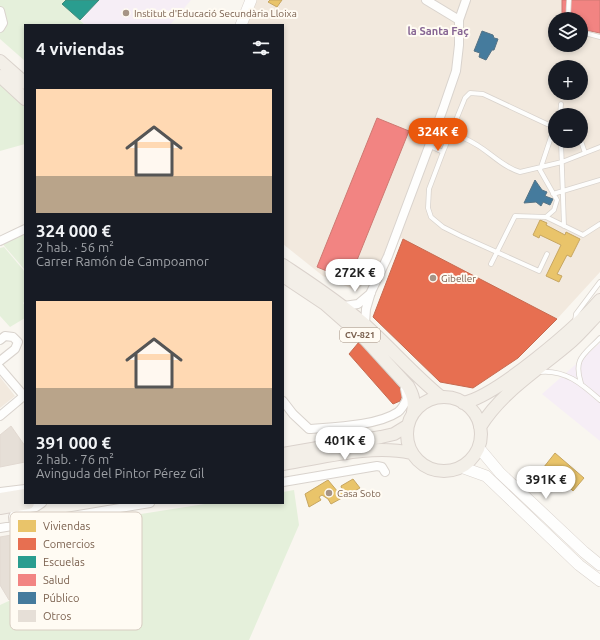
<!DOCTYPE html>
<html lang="es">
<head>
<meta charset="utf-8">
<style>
  body { margin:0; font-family:Ubuntu,sans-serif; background:#20242c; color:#f1f3f6; height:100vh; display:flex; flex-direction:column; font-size:15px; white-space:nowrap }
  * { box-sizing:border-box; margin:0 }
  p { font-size:13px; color:#9ea1a6 }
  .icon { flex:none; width:22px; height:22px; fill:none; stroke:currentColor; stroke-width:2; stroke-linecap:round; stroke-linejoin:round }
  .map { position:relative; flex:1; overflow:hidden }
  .drawer { position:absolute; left:24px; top:24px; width:260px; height:480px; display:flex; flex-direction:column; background:#171b24; border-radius:0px; box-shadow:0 2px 6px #0003 }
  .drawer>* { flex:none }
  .buttons { position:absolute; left:548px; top:12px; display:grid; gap:8px }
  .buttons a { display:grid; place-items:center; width:40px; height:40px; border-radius:50%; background:#171b24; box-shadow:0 2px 6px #0003; font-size:20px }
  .price { position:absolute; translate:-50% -34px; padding:0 9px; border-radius:14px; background:#fff; color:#222; font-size:13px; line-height:26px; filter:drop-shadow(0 1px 2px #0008) }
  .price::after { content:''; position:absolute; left:50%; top:24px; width:12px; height:9px; margin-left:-6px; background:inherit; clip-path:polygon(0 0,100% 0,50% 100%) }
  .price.on { background:#ea580c; color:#fff }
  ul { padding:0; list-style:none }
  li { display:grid; align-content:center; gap:8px; height:212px; padding:0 12px }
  li span { display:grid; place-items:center; height:124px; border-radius:0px; color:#555 }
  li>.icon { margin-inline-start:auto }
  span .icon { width:72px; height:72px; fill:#fffc; stroke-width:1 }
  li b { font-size:17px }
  h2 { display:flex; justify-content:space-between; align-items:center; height:48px; padding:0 12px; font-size:17px }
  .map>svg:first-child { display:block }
  .residential { fill:#f2e9de; fill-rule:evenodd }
  .education { fill:#f6eef6 }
  .green { fill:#e5f0db }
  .homes { fill:#e9c46a; stroke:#c7a661 }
  .shops { fill:#e76f51; stroke:#c66a50 }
  .schools { fill:#2a9d8f; stroke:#428a7b }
  .health { fill:#f28482; stroke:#ce7972 }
  .public { fill:#457b9d; stroke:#557385 }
  .building { fill:#e6dfd7; stroke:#e2d9d1 }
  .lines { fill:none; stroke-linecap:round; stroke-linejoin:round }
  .lane-casing { stroke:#d9d3cd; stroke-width:5.5 }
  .street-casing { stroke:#d9d3cd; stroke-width:10 }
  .secondary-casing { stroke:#dad3cd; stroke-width:12 }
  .primary-casing { stroke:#dad2cc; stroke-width:14 }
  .lane { stroke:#fefefd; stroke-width:4 }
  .street { stroke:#fefefd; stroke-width:8 }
  .secondary { stroke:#fefefd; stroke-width:11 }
  .primary { stroke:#f3efe8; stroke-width:12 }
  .poi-dot { fill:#a69486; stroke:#fffbf3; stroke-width:1.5 }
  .labels { text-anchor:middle; stroke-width:4; stroke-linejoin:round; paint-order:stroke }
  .shield { fill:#fffbf3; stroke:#a18e7f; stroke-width:1 }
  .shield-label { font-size:9px; font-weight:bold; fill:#795f4d }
  .poi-label { font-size:10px; fill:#795f4d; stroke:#fffbf3; text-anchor:start }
  .neighbourhood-label { font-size:11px; font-weight:bold; fill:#876694; stroke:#fffbf3 }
  .key { fill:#fffbf3; stroke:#d7ccc1; stroke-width:1 }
  .key-label { font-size:11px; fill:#795f4d }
</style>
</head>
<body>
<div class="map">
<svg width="600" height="640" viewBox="0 0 600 640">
  <rect width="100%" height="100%" fill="#f9f6f0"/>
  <path class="residential" d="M247,0H600V272L557,319L401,238L357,291L323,276L283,244V25H236ZM555,19H581V45H555ZM555,67H581V93H555ZM555,115H581V141H555Z
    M0,377L15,396L0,408Z"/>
  <path class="education" d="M66,0H191L170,25H86L62,4Z
    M600,343V441L542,394Z"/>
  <path class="green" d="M0,0H66L62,4L85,25H25V61L0,39Z
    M0,82L25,104V144L0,151Z
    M25,229V270L0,241Z
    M4,247L25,272V301L23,303L25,306V318L10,327L0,316V248Z
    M294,490L299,525L249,640H0V605L24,594L34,585L79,560L58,527L211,503H283V492Z"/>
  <path class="homes" d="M270,0H282L277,7L268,2Z
    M540,220L547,223L546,225L565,235L566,232L580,239L571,257L567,255L557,274L562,276L559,282L546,276L561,245L540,235L539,238L533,235Z
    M555,453L584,478L573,491L567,485L561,491L540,472Z
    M353,479L360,488L331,504L328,499L322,495L319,497L321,500L309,507L305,494L328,480L338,492L342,490L341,486Z"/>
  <path class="shops" d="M403,239L557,319L518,358L473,388L440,382L373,317Z
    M359,342L401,389L402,396L400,401L393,404L349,354Z"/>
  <path class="schools" d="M66,0H99L80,20L62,4Z"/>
  <path class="health" d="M562,0H600V33L581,29V19H562Z
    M377,118L409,131L349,280L317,267Z"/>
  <path class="public" d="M482,31L493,35L494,38L498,39L494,50H492L486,60L479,57L480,53L474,51Z
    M535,180L542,190L547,192L545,196L553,199L550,205L543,202L541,206L536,202L524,203Z"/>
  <path class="building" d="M11,426L25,446V462L0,467V435Z
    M58,527L79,560L34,585L24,594L9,600L0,585V537Z"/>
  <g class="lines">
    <g class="lane-casing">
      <path id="lane" d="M568,19L569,0
        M581,32L600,37
        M560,115L561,104
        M451,133C460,136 469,140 477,145C492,154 503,167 520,172L562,162L600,147
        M561,141L564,226
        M581,141L585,153
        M430,146L443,152L429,189L428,208L431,217L443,227L461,236L539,271L547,254
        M443,152L465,98L470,93L483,94L547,124L555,125
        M553,194L600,180
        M546,217L554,210L557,200L540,170L555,125
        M491,264L515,216L546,217L583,235L600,224
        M575,321L576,314L600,282
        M539,372C565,369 582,384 600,400
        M581,383C573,358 584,355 600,338"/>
    </g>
    <g class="street-casing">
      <path id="street" d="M426,0L459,20
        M0,11L3,23L0,28
        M0,241L25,229
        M344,306L358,304L371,293
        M365,324L366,309L371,292L388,256L443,109L456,71L459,45V20L466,0
        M0,340L5,336L13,337L18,342L15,349L0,361
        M0,368L24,396
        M283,401L293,414L309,429C334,427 377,426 398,412C402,409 405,403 407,399L405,389
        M0,416L25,395
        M283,482L377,466L382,467L385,472
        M0,492L25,489
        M14,526L13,517L16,510L36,507L42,503
        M0,528L150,503"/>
    </g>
    <g class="secondary-casing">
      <path id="secondary" d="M241,25L251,0
        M479,448L500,473L584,552L600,565
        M461,467L486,476L579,565L600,581"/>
    </g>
    <g class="primary-casing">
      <path id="primary" d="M0,61L25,83
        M0,76L25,99
        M283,265C310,283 338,301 363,323C390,347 413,374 441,397
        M283,276L325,304L366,340L408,386C413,395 415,402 413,412
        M407 434a37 37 0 1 1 74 0a37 37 0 1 1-74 0Z
        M463,403C497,396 577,327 600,300
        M480,427C503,390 540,369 572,341C582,332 591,321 600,312
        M283,454L381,437L394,434L407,426
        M283,464C322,458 372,444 411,453
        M0,499L25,495
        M0,508L28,503"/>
    </g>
    <use href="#lane" class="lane"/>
    <use href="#street" class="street"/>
    <use href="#secondary" class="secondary"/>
    <use href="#primary" class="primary"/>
  </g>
  <g class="poi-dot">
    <circle cx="126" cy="13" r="4"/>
    <circle cx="433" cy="278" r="4"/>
    <circle cx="329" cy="493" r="4"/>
  </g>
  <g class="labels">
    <rect class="shield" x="340" y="328" width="40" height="14" rx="3"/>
    <g class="shield-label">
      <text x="360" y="338">CV-821</text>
    </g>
    <g class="poi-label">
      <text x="134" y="17">Institut d'Educació Secundària Lloixa</text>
      <text x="441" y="282">Gibeller</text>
      <text x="337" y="497">Casa Soto</text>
    </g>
    <g class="neighbourhood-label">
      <text x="438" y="35">la Santa Faç</text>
    </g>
  </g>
  <rect x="10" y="512" width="132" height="118" rx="6" class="key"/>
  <rect x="18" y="520" width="18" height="12" fill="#e9c46a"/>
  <rect x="18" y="538" width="18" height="12" fill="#e76f51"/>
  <rect x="18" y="556" width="18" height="12" fill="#2a9d8f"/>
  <rect x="18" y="574" width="18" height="12" fill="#f28482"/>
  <rect x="18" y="592" width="18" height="12" fill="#457b9d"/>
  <rect x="18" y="610" width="18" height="12" fill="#e6dfd7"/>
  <g class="key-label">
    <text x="43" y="530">Viviendas</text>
    <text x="43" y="548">Comercios</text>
    <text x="43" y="566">Escuelas</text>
    <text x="43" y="584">Salud</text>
    <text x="43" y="602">Público</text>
    <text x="43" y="620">Otros</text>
  </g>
</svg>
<div class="buttons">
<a><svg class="icon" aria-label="layers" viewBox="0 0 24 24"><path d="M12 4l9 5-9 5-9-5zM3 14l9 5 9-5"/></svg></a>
<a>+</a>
<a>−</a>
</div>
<b class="price on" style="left:438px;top:152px">324K €</b>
<b class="price" style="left:355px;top:293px">272K €</b>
<b class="price" style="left:345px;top:461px">401K €</b>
<b class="price" style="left:546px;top:500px">391K €</b>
<section class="drawer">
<h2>4 viviendas<svg class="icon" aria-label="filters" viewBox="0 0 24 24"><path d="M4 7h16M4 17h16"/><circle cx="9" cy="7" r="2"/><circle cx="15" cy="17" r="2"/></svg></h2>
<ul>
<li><span style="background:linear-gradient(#ffd9b3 70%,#b9a48a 0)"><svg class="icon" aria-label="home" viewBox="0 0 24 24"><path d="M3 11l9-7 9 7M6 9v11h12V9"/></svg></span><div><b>324 000 €</b><p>2 hab. · 56 m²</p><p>Carrer Ramón de Campoamor</p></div></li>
<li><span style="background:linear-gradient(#ffd9b3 70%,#b9a48a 0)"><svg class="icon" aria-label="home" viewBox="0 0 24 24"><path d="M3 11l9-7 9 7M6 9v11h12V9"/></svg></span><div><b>391 000 €</b><p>2 hab. · 76 m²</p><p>Avinguda del Pintor Pérez Gil</p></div></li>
</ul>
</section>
</div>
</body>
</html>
